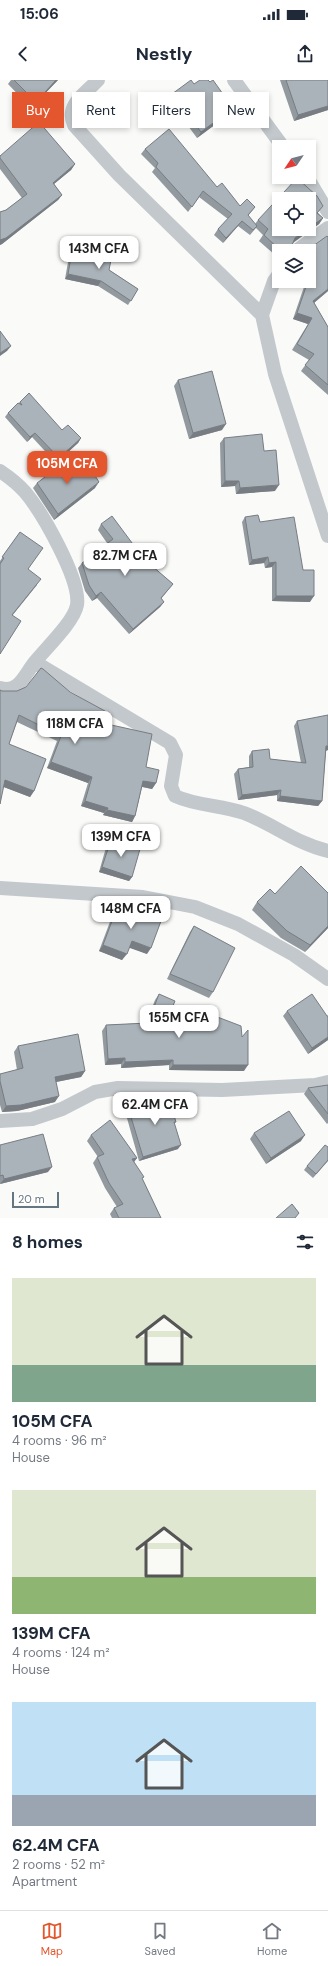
<!DOCTYPE html>
<html lang="en">
<head>
<meta charset="utf-8">
<style>
  body { margin:0; font-family:"DM Sans",sans-serif; background:#f2f2f3; color:#1f2937; height:100vh; display:flex; flex-direction:column; font-size:15px; white-space:nowrap }
  * { box-sizing:border-box; margin:0 }
  p { font-size:13px; color:#747a83 }
  .icon { flex:none; width:22px; height:22px; fill:none; stroke:currentColor; stroke-width:2; stroke-linecap:round; stroke-linejoin:round }
  .map { position:relative; height:1138px; overflow:hidden }
  .side { display:flex; flex-direction:column; background:#fff; flex:1 }
  .side>* { flex:none }
  .hud { position:absolute; left:12px; top:12px; width:304px; height:36px; display:flex; gap:8px }
  .needle { width:26px; rotate:235deg }
  .controls { position:absolute; left:272px; top:60px; display:grid; gap:8px }
  .controls a { display:grid; place-items:center; width:44px; height:44px; border-radius:0px; background:#fff; box-shadow:0 2px 6px #0003; font-size:20px }
  .scale { position:absolute; left:12px; bottom:10px; width:47px; box-sizing:border-box; padding-left:4px; border:2px solid #657683; border-top:0; font-size:11px; line-height:14px; white-space:nowrap; color:#657683; -webkit-text-stroke:3px #fff; paint-order:stroke }
  .price { position:absolute; translate:-50% -34px; padding:0 9px; border-radius:8px; background:#fff; color:#222; font-size:13px; line-height:26px; filter:drop-shadow(0 1px 2px #0008) }
  .price::after { content:''; position:absolute; left:50%; top:24px; width:12px; height:9px; margin-left:-6px; background:inherit; clip-path:polygon(0 0,100% 0,50% 100%) }
  .price.active { background:#e4572e; color:#fff }
  ul { padding:0; list-style:none }
  li { display:grid; align-content:center; gap:8px; height:212px; padding:0 12px }
  li span { display:grid; place-items:center; height:124px; border-radius:0px; color:#555 }
  li>.icon { margin-inline-start:auto }
  span .icon { width:72px; height:72px; fill:#fffc; stroke-width:1 }
  li b { font-size:17px }
  h2 { display:flex; justify-content:space-between; align-items:center; height:48px; padding:0 12px; font-size:17px }
  .pill { padding:0 14px; border-radius:0px; background:#fff; box-shadow:0 2px 6px #0003; font-size:14px; line-height:36px }
  .pill.active { background:#e4572e; color:#fff }
  .status { display:flex; justify-content:space-between; align-items:center; height:28px; padding:0 20px; background:#fff; direction:ltr }
  .status svg { height:11px; fill:currentColor }
  header { display:flex; justify-content:space-between; align-items:center; height:52px; padding:0 12px; background:#fff; font-size:18px; font-weight:700 }
  .tab-bar { display:flex; justify-content:space-around; align-items:center; height:56px; border-top:1px solid #e0e1e3; background:#fff; font-size:11px; color:#747a83 }
  .tab-bar a { display:grid; justify-items:center; gap:2px }
  .tab-bar .active { color:#e4572e }
  .map>svg:first-child { display:block }
  .lines { fill:none; stroke-linecap:round; stroke-linejoin:round }
  .street { stroke:#c3c8cc; stroke-width:14 }
  .wall { fill:#929a9f }
  .shaded-wall { fill:#777d82 }
  .building { fill:#aab3b9; stroke:#777d82 }
</style>
</head>
<body>
<div class="status"><b>15:06</b><svg viewBox="0 0 49 12"><path d="M0 12V9h3v3zM5 12V6h3v6zM10 12V3h3v9zM15 12V0h3v12zM26 1h20v11H26zM47 4h2v5h-2z"/></svg></div>
<header><svg class="icon" aria-label="back" viewBox="0 0 24 24"><path d="M15 5l-7 7 7 7"/></svg>Nestly<svg class="icon" aria-label="share" viewBox="0 0 24 24"><path d="M12 15V3M7 8l5-5 5 5M5 13v7h14v-7"/></svg></header>
<div class="map">
<svg width="328" height="1138" viewBox="0 0 328 1138">
  <rect width="100%" height="100%" fill="#fafaf8"/>
  <g class="lines">
    <path class="street" d="M98,0C85,14 65,25 74,45L119,95L262,235
      M234,0L283,67
      M307,97L328,132
      M296,171L328,148
      M279,194L274,201L262,235L275,294L328,456
      M0,391C9,397 18,404 25,412C42,432 81,500 77,525C74,542 45,569 34,583
      M0,608C18,614 24,596 34,583L43,587L170,663L176,675L171,706L175,716C197,726 221,725 244,733C273,744 297,764 328,771
      M0,808L143,817L195,827L238,844L294,875L328,899
      M0,1041L32,1039L62,1029L95,1012L118,1008L222,1010L315,1005L328,1002"/>
  </g>
  <path class="wall" d="M11,0H58L31,28L8,4Z
    M280,0H328V30L294,41Z
    M194,4L230,24L226,30L228,32L224,38L197,58L168,19L172,14Z
    M145,69L217,107L240,126L255,127L248,136L255,144L258,140L318,133L323,138L319,144L293,163L292,165L295,171H279L275,175L259,161L263,155L256,148L250,155L238,146L223,163L214,155L218,149L228,139L199,117L188,132L152,92L155,88L141,74Z
    M0,76L75,84L71,90L54,104L62,115L58,120L2,164L0,165V132L6,130L22,118L0,89Z
    M328,157V211L314,223L328,247V315L301,291L309,280L292,270L308,244L293,239L306,201H309V171Z
    M73,166L138,209L128,225L98,206L65,199L70,171Z
    M178,300L222,350L189,359L174,306Z
    M20,322L62,350L81,358L78,363L56,383L32,357L27,362L5,337L8,333Z
    M224,358L264,371L275,411L236,414L235,406L221,407L220,363Z
    M37,403L95,408L54,440L33,408Z
    M245,437L260,442L303,490L310,522L272,521V487L265,488L264,483L249,485L242,442Z
    M101,444L173,504L161,519L164,522L160,527L129,554L97,518L92,521L85,511L78,488L82,483L107,463L98,450Z
    M20,452L28,489L37,505L12,536L0,574V481Z
    M0,610L98,642L146,687L156,703L152,709L142,707L135,736L132,742L103,735L104,733L81,726L88,703L47,688L57,661L17,642L9,664L34,711L30,717L4,707Z
    M328,636V670L326,671L322,721L318,726L277,721V715L238,720L234,694L238,689L249,687V676L252,671L270,679L301,683L294,646L297,641Z
    M111,760L132,797L129,801L99,792L107,764Z
    M275,814L328,848L305,872L281,858L252,830L257,822Z
    M118,825L147,874L129,867L122,880L99,871L114,831Z
    M194,846L213,912L209,918L167,899L190,852Z
    M159,914L170,933L244,991L169,990V985L121,988V984L105,985L102,951L106,945L146,943L155,920Z
    M287,931L327,936H328V960L308,974L283,936Z
    M18,966L85,991L81,997L56,1002L55,1022L17,1031L2,1032L0,1025V994L17,990L14,972Z
    M328,1005V1043L327,1044L304,1014L308,1008Z
    M128,1027L176,1042L174,1044L178,1069L139,1081L125,1031Z
    M254,1053L301,1061L266,1084L250,1059Z
    M91,1055L137,1078L134,1082L161,1138H112L110,1134L114,1128L117,1127L105,1108L93,1083L97,1077H98L87,1061Z
    M0,1065L48,1092L0,1104Z
    M328,1067V1081L313,1098L304,1090L307,1086Z"/>
  <path class="shaded-wall" d="M56,0H58L31,28L36,22Z
    M328,26V30L294,41L298,35Z
    M228,32L224,38L197,58L201,52Z
    M75,84L71,90L49,108L53,103Z
    M62,115L58,120L2,164L0,165V160Z
    M323,138L319,144L291,164L295,158L308,149H309V148Z
    M242,141L238,146L223,163L226,158Z
    M68,194L101,201L98,206L65,199Z
    M328,209V211L309,227L313,221Z
    M297,233L312,238L308,244L293,239Z
    M11,266L7,271L0,276V273Z
    M226,344L222,350L189,359L193,353Z
    M35,353L32,357L27,362L30,357Z
    M81,358L78,363L56,383L59,378Z
    M225,401H239L235,406L221,407Z
    M99,402L95,408L54,440L58,434Z
    M279,405L275,411L236,414L240,408Z
    M268,477L264,483L249,485L252,480Z
    M276,482L272,487L265,488L269,483Z
    M101,512L97,518L92,521L96,516Z
    M276,516H314L310,522L272,521Z
    M164,522L160,527L129,554L133,549Z
    M326,666H328V670L323,671Z
    M51,682L92,697L88,703L47,688Z
    M5,700L34,711L30,717L1,706Z
    M143,701L156,703L152,709L139,706Z
    M281,710L277,715L238,720L242,715Z
    M280,716L322,721L318,726L277,721Z
    M85,721L108,728L104,733L81,726Z
    M107,730L135,736L132,742L103,735Z
    M102,787L132,797L129,801L99,792Z
    M328,846V848L305,872L310,865Z
    M132,861L151,868L147,874L127,867Z
    M103,865L127,874L122,880L99,871Z
    M328,957V960L308,974L312,968Z
    M125,978L121,984L105,985L108,979Z
    M173,980L169,985L121,988L125,982Z
    M173,985H248L244,991L169,990Z
    M85,991L81,997L51,1003L55,997Z
    M59,1016L55,1022L17,1031L2,1032L6,1026Z
    M305,1055L301,1061L266,1084L271,1078Z
    M181,1065L178,1069L139,1081L143,1077Z
    M137,1078L133,1083L132,1079Z
    M52,1087L48,1092L0,1104L4,1099Z"/>
  <path class="building" d="M14,0H56L36,22Z
    M191,0L194,4L200,0H208L210,2L213,0L230,24L225,28L228,32L201,52L172,14Z
    M286,0H328V26L298,35Z
    M39,42L75,84L53,103L62,115L6,158L0,160V132L6,130L27,114L0,78V76Z
    M169,49L217,107L222,103L240,126L247,119L255,127L248,135L257,146L253,150L242,141L226,158L218,149L232,134L203,111L192,127L156,87L158,83L145,69Z
    M297,98L317,116L323,126L317,133L323,138L309,148V119H279V149H308L295,158L292,165L295,171H290L283,165L279,169L264,155L268,149L258,140Z
    M327,156L328,157V209L313,221L328,247V305L305,285L314,274L297,264L312,238L297,233L308,201H309V199L312,191L309,187V171H306Z
    M73,166L112,175L109,190L138,209L131,221L101,201L68,194Z
    M0,251L11,266L0,273Z
    M212,291L226,344L193,353L178,300Z
    M29,313L62,350L68,345L81,358L59,378L35,353L30,357L8,333L18,323L22,325L20,322Z
    M262,354L264,371L276,370L279,405L240,408L239,401H225L224,358Z
    M69,379L80,394L90,388L99,402L58,434L37,403Z
    M258,435L260,442L294,437L303,490H314V516H276V482L269,483L268,477L252,480L245,437Z
    M112,436L144,479L173,504L161,518L164,522L133,549L101,512L96,516L89,505L82,483L113,459L101,444Z
    M20,452L43,468L28,489L41,499L12,535L21,541L0,574V484L4,478L2,477Z
    M41,588L43,589L70,612L105,631L98,642L152,654L146,687L159,690L156,703L143,701L135,736L107,730L108,728L85,721L92,697L51,682L61,656L19,635L9,664L46,679L34,711L5,700L0,724V610L2,611H17L26,607Z
    M328,635V666H326L322,721L280,716L281,710L242,715L238,689L253,687L252,671L269,669L270,679L306,683L297,641Z
    M111,760L140,769L132,797L102,787Z
    M301,786L328,813V846L310,865L287,851L257,822L270,809L275,814Z
    M118,825L161,841L151,868L132,861L127,874L103,865Z
    M194,846L235,868L213,912L170,894Z
    M159,914L175,921L170,933L199,930L241,946L242,957L248,950V985H173V980L125,982V978L108,979L106,945L148,943Z
    M312,914L327,936H328V957L312,968L287,931Z
    M78,954L85,991L55,997L59,1016L21,1025L6,1026L0,1001V994L23,988L18,966Z
    M328,1005V1034L308,1008Z
    M168,1016L176,1042H174L181,1065L143,1077L128,1027Z
    M289,1031L305,1055L271,1078L254,1053Z
    M110,1040L137,1078L132,1079L144,1097L142,1098L161,1138H119L114,1128L123,1124L109,1103L97,1077L104,1074L91,1055Z
    M43,1054L52,1087L4,1099L3,1095L0,1096V1065Z
    M325,1065L328,1067V1080L316,1094L307,1086Z
    M292,1124L299,1133L295,1138H276Z"/>
</svg>
<div class="controls">
<a><svg class="needle" viewBox="-14 -14 28 28"><path d="M0-13l5 13h-10z" fill="#e53935"/><path d="M0 13l5-13h-10z" fill="#747a83"/></svg></a>
<a><svg class="icon" aria-label="locate" viewBox="0 0 24 24"><circle cx="12" cy="12" r="6"/><path d="M12 2v4M12 18v4M2 12h4M18 12h4"/></svg></a>
<a><svg class="icon" aria-label="layers" viewBox="0 0 24 24"><path d="M12 4l9 5-9 5-9-5zM3 14l9 5 9-5"/></svg></a>
</div>
<div class="scale">20 m</div>
<b class="price" style="left:99px;top:190px">143M CFA</b>
<b class="price active" style="left:67px;top:405px">105M CFA</b>
<b class="price" style="left:125px;top:497px">82.7M CFA</b>
<b class="price" style="left:75px;top:665px">118M CFA</b>
<b class="price" style="left:121px;top:778px">139M CFA</b>
<b class="price" style="left:131px;top:850px">148M CFA</b>
<b class="price" style="left:179px;top:959px">155M CFA</b>
<b class="price" style="left:155px;top:1046px">62.4M CFA</b>
<div class="hud">
<a class="pill active">Buy</a>
<a class="pill">Rent</a>
<a class="pill">Filters</a>
<a class="pill">New</a>
</div>
</div>
<section class="side">
<h2>8 homes<svg class="icon" aria-label="filters" viewBox="0 0 24 24"><path d="M4 7h16M4 17h16"/><circle cx="9" cy="7" r="2"/><circle cx="15" cy="17" r="2"/></svg></h2>
<ul>
<li><span style="background:linear-gradient(#dfe7d0 70%,#7fa58c 0)"><svg class="icon" aria-label="home" viewBox="0 0 24 24"><path d="M3 11l9-7 9 7M6 9v11h12V9"/></svg></span><div><b>105M CFA</b><p>4 rooms · 96 m²</p><p>House</p></div></li>
<li><span style="background:linear-gradient(#dfe7d0 70%,#8fb573 0)"><svg class="icon" aria-label="home" viewBox="0 0 24 24"><path d="M3 11l9-7 9 7M6 9v11h12V9"/></svg></span><div><b>139M CFA</b><p>4 rooms · 124 m²</p><p>House</p></div></li>
<li><span style="background:linear-gradient(#bfe0f5 75%,#9aa5b1 0)"><svg class="icon" aria-label="home" viewBox="0 0 24 24"><path d="M3 11l9-7 9 7M6 9v11h12V9"/></svg></span><div><b>62.4M CFA</b><p>2 rooms · 52 m²</p><p>Apartment</p></div></li>
</ul>
</section>
<nav class="tab-bar">
<a class="active"><svg class="icon" aria-label="map" viewBox="0 0 24 24"><path d="M3 6l6-2 6 2 6-2v14l-6 2-6-2-6 2zM9 4v14M15 6v14"/></svg>Map</a>
<a><svg class="icon" aria-label="saved" viewBox="0 0 24 24"><path d="M7 4h10v16l-5-4-5 4z"/></svg>Saved</a>
<a><svg class="icon" aria-label="home" viewBox="0 0 24 24"><path d="M3 11l9-7 9 7M6 9v11h12V9"/></svg>Home</a>
</nav>
</body>
</html>
